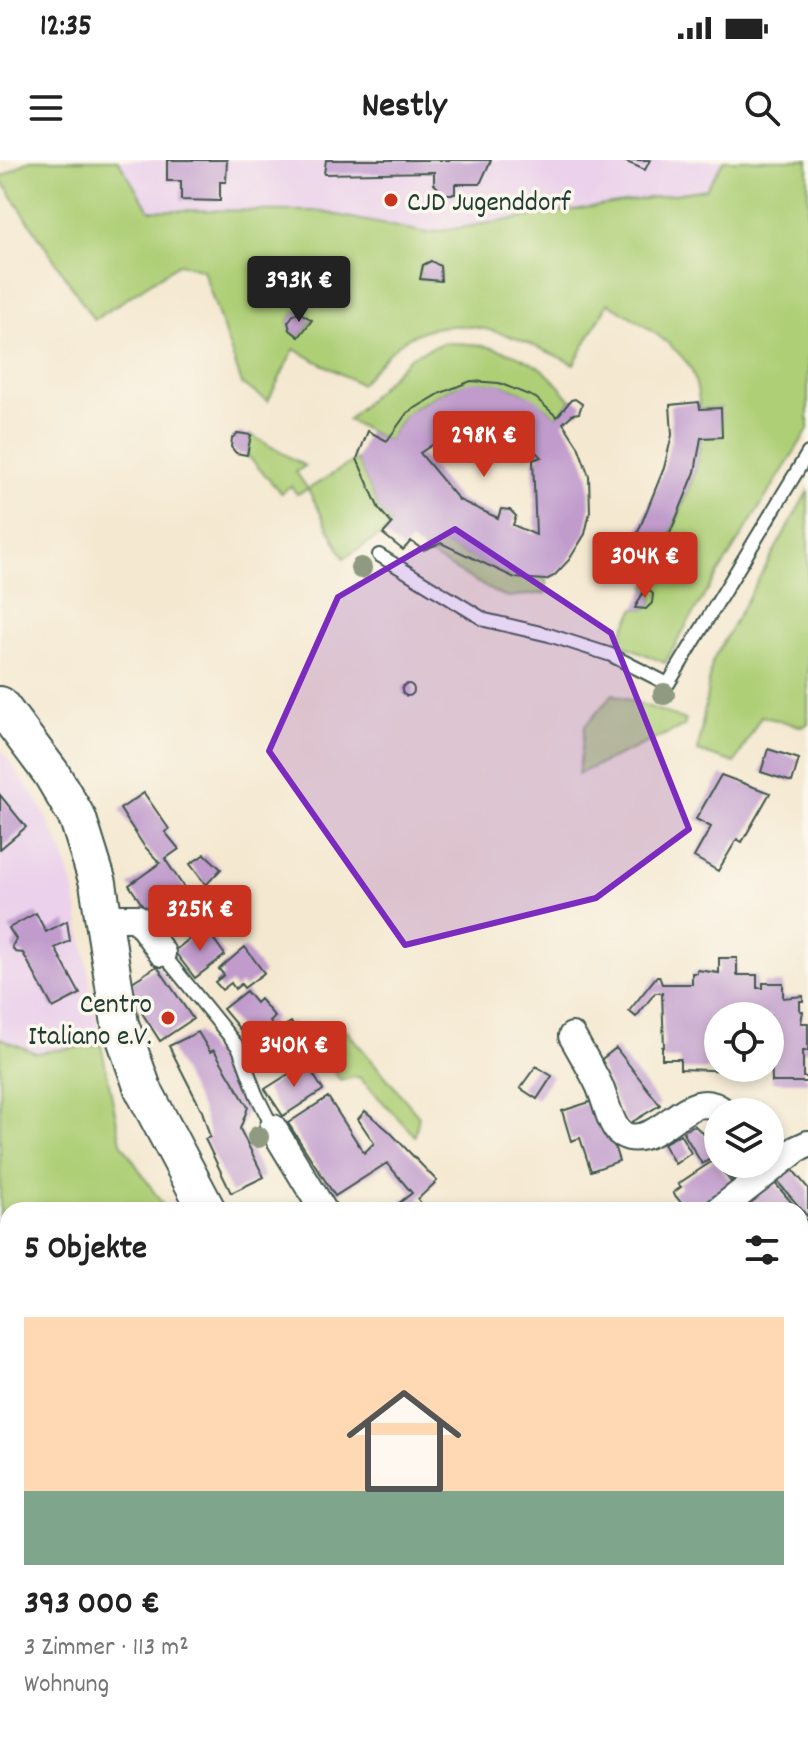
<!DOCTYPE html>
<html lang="de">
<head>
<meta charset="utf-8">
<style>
  body { margin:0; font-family:Dekko,sans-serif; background:#f6f6f6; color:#222; height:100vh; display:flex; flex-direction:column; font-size:30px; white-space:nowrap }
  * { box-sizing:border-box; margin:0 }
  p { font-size:26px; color:#767676 }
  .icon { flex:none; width:44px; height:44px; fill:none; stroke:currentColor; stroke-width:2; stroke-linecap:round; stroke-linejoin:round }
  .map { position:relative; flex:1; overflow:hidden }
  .panel { position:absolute; left:0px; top:1042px; width:808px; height:536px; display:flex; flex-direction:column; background:#fff; border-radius:24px 24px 0 0; box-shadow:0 4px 12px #0003 }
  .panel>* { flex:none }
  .buttons { position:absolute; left:704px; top:842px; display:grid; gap:16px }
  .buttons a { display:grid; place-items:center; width:80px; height:80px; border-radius:50%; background:#fff; box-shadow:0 4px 12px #0003; font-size:40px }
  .price { position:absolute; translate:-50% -68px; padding:0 18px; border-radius:8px; background:#c8321e; color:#fff; font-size:26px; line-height:52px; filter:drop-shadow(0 2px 4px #0008) }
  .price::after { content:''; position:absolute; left:50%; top:48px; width:24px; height:18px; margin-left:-12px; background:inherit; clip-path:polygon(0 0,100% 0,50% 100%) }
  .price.on { background:#222; color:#fff }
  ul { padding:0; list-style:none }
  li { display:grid; align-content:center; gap:16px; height:424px; padding:0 24px }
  li span { display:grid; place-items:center; height:248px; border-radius:0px; color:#555 }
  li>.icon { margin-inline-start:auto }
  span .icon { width:144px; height:144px; fill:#fffc; stroke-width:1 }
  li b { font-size:34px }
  h2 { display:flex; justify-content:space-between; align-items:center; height:96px; padding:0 24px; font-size:34px }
  .status { display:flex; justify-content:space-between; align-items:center; height:56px; padding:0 40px; background:#fff; direction:ltr }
  .status svg { height:22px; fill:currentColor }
  header { display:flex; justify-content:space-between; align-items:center; height:104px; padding:0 24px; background:#fff; font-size:36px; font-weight:800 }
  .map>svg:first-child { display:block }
  .built { fill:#ebd1eb }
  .green { fill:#afcf77; stroke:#678656; stroke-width:2; fill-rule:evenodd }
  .building { fill:#c09bcc; fill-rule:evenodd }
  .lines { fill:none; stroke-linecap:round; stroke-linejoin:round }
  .lane-casing { stroke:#3f574b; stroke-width:16 }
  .street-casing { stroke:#3f574b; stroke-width:30 }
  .secondary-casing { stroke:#3f574b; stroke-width:40 }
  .lane { stroke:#fff; stroke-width:12 }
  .street { stroke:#fff; stroke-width:26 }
  .secondary { stroke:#fff; stroke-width:36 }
  .tree { fill:#8f9a81 }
  .marked { fill:#7b2cbf; fill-opacity:0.2; stroke:#7b2cbf; stroke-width:6; stroke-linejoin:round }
  .poi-dot { fill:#c8321e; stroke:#fbf7ec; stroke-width:3 }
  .labels { text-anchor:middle; stroke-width:7; stroke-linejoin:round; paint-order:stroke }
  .poi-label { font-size:28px; fill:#1f3d34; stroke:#fbf7ec; text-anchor:start }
</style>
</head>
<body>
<div class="status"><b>12:35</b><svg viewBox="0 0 49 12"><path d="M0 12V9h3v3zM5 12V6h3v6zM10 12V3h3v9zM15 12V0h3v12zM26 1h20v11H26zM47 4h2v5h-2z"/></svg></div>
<header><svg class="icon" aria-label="menu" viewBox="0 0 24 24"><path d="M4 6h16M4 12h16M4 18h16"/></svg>Nestly<svg class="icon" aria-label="search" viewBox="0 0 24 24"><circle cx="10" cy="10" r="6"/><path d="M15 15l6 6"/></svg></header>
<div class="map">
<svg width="808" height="1578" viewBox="0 0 808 1578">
  <rect width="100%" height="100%" fill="#fbf7ec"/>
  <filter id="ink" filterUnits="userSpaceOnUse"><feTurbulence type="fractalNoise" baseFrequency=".0125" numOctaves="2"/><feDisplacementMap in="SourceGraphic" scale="16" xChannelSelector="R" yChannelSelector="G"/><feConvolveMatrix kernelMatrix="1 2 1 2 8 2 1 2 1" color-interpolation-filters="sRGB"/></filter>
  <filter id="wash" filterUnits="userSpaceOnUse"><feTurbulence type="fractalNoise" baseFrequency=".006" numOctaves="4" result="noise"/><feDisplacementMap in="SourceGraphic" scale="32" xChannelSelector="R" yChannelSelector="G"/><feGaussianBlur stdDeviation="1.8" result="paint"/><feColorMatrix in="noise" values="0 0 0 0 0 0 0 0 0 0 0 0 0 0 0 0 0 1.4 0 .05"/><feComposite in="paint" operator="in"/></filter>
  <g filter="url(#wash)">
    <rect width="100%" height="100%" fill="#f4e8d0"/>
    <path class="built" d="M118,0H724L707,29L427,73L317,51L149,50Z
      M0,588L39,643L63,693L73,726L101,884L36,893L0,878Z"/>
    <path class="green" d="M30,0H118L149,50L317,51L427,73L706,29L724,0H808V270L691,457L665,503L617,482L635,448L646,449L652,443L653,434L646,427L679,355L695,312L701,278L720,248L700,249C699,238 696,222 692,211C680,186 632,157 608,143L574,204C524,181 463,148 409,177C390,188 375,209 360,224L294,189L268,241L242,224L203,110L180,103L94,160L0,18ZM431,101L440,106L441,120L420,119V108ZM299,152L312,161L299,177L291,170L288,162L294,154Z
      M443,183C477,182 511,189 540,208C551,215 561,229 571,240L557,257C519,222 478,210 431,238C423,243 412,248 405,256C398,263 393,273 387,281L348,260L411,196Z
      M251,275L305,306L296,312L308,329L357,299L379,349L392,364L383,374L344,398L308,329L297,334L291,326L281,333L247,295Z
      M808,331V563L803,567L761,556L735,603L698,591L712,502Z
      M441,383L515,418L546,420V433L508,437L494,432L423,391Z
      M613,534L686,560L684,566L578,614L585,566Z
      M346,870L419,956L415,976L359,917L340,920L318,890Z
      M0,878L36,893L101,884L121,982L166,1050H8V1570H477L487,1578H0Z"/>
    <g id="blocks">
      <path class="building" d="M167,0H227L226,22H220V41L181,40V21H167Z
        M326,0H491L480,24H455V34H444L434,24V12L324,14Z
        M622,0H650L645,10Z
        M431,101L440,106L441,121L420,119L423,105Z
        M299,152L312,160L299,177L290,170L288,162L294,154Z
        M471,221L499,223L536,238L557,257L571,240L575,239L582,244L579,253L573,254L563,263L578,286L589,316L590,352L585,374L569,400L554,416L546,420L515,418L441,383L423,390L411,381L403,390L383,374L392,364L379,349L357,299L368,271L387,281L407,253L441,233ZM482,262L515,272L541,297L533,300L536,375L513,365L516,356L510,350L501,349L498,358L459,340L420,293L462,265Z
        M699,242L700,249L721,248L722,277L701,278L695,312L660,398L632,387L664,308L672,275L670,245Z
        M238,273L251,275L247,295L236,293L231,287L232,278Z
        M646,427L653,434L652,443L646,449L635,448Z
        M402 530a6 6 0 1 1 12 0a6 6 0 1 1-12 0Z
        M768,589L799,599L792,622L761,612Z
        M721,615L770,633L742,682L737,679L718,711L694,697L711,667L696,659Z
        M144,633L169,669L165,672L179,689L165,699L189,735L194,731L206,748L164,777L129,725L160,703L144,686L120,649Z
        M0,635L26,667L0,689Z
        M205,694L221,709L206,725L190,704Z
        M36,753L46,772L67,761L70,781L55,788L80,834L53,848L23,793L15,792L12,787L16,779L9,768Z
        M205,767L225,795L195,818L174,791Z
        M245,787L264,813L244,828L241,824L235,829L231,823L222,830L215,822L224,815L219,809Z
        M719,798H737V815H757V828H763V823H783V838L803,836V841H800V851H803L801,863H808V891H803V917H808V922H772L770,856H718V908H737V911L680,909V899H662V887H664L662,833H655L636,857L629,851L657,816H659L662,824H692V813H697V810L719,813Z
        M157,806L193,859L160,881L142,853L146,850L129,824Z
        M246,831L256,843L260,839L275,857L270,862L274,867L252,884L223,849Z
        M291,862L303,881L266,905L253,885Z
        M198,872L210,892L214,890L248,947L240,969L264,1017L231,1033L205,979L210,977L202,951L169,886Z
        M616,888L660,945L627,965L598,902Z
        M306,903L323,930L283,956L265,929Z
        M536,906L552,916L537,939L520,928Z
        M328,937L364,993L374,983L358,959L365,951L389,971L437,1021L418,1039L426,1050H390L412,1033L387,1003L335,1036L288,963Z
        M599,939L619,1001L591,1011L580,978L571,981L562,951Z
        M694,965L712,982L718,977V1000L715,996L702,1004L683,972Z
        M680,974L691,993L675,1004L663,984Z
        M714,1000L735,1027L705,1050H687L673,1033L681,1027L678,1024Z
        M721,1004H752L757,1010L737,1026Z
        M792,1009L808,1028V1057L776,1020Z
        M774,1022L798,1050H736Z
        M579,1042L602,1049V1050H576Z
        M800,1053L808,1062L806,1076L808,1096L800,1103Z
        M808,1101V1134L800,1125V1109Z
        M800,1143L808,1145L801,1173L800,1172Z
        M800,1216H808V1259H800Z
        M800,1292H808V1376L800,1373Z
        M800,1406L808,1408V1426L800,1436Z
        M445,1570H462L455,1578H449L442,1573Z
        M586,1570H626L637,1578H580Z"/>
    </g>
  </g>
  <g filter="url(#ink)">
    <use href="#blocks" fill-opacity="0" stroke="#3f574b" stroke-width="2"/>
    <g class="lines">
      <g class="lane-casing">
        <path id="lane" d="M379,395L485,460L549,475L611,495L668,524L808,293
          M162,793L239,888L256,934L273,968"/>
      </g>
      <g class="street-casing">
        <path id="street" d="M105,758H137L162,793
          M572,876C581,892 591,908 599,925C605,938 609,960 618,971C620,974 626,976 629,977C665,983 690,923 724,952
          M273,968L323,1050
          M719,1050L797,989L808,984
          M800,1206H808
          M800,1389L808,1392"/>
      </g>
      <g class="secondary-casing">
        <path id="secondary" d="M0,545L51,613L78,659L98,723L120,864L143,929L207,1050
          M684,1570L695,1578"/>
      </g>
      <use href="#lane" class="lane"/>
      <use href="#street" class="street"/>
      <use href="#secondary" class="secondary"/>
    </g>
    <g class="tree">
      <circle cx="361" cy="408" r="11"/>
      <circle cx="664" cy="534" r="11"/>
      <circle cx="258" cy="977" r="11"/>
    </g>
  </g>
  <path class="marked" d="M455,369L611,473L689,669L596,738L405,785L269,591L338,437Z"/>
  <g class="poi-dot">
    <circle cx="391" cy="40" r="8"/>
    <circle cx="168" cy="858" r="8"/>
  </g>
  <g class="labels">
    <g class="poi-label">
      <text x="407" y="50">CJD Jugenddorf</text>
      <text x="152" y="852" text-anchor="end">Centro<tspan x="152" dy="32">Italiano e.V.</tspan></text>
    </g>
  </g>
</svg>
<div class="buttons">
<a><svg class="icon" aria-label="locate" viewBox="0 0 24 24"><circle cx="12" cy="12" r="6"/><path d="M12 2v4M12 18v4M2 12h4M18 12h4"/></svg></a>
<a><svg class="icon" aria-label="layers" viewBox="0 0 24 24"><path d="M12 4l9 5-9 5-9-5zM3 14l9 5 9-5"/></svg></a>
</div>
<b class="price on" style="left:299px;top:164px">393K €</b>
<b class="price" style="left:484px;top:319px">298K €</b>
<b class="price" style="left:645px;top:440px">304K €</b>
<b class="price" style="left:200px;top:793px">325K €</b>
<b class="price" style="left:294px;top:929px">340K €</b>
<section class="panel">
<h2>5 Objekte<svg class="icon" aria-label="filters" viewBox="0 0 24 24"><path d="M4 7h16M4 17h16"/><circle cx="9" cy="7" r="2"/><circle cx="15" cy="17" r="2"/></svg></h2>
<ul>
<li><span style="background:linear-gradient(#ffd9b3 70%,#7fa58c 0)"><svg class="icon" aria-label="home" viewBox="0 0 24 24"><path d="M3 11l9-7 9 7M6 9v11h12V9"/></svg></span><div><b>393 000 €</b><p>3 Zimmer · 113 m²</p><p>Wohnung</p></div></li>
</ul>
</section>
</div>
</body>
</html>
